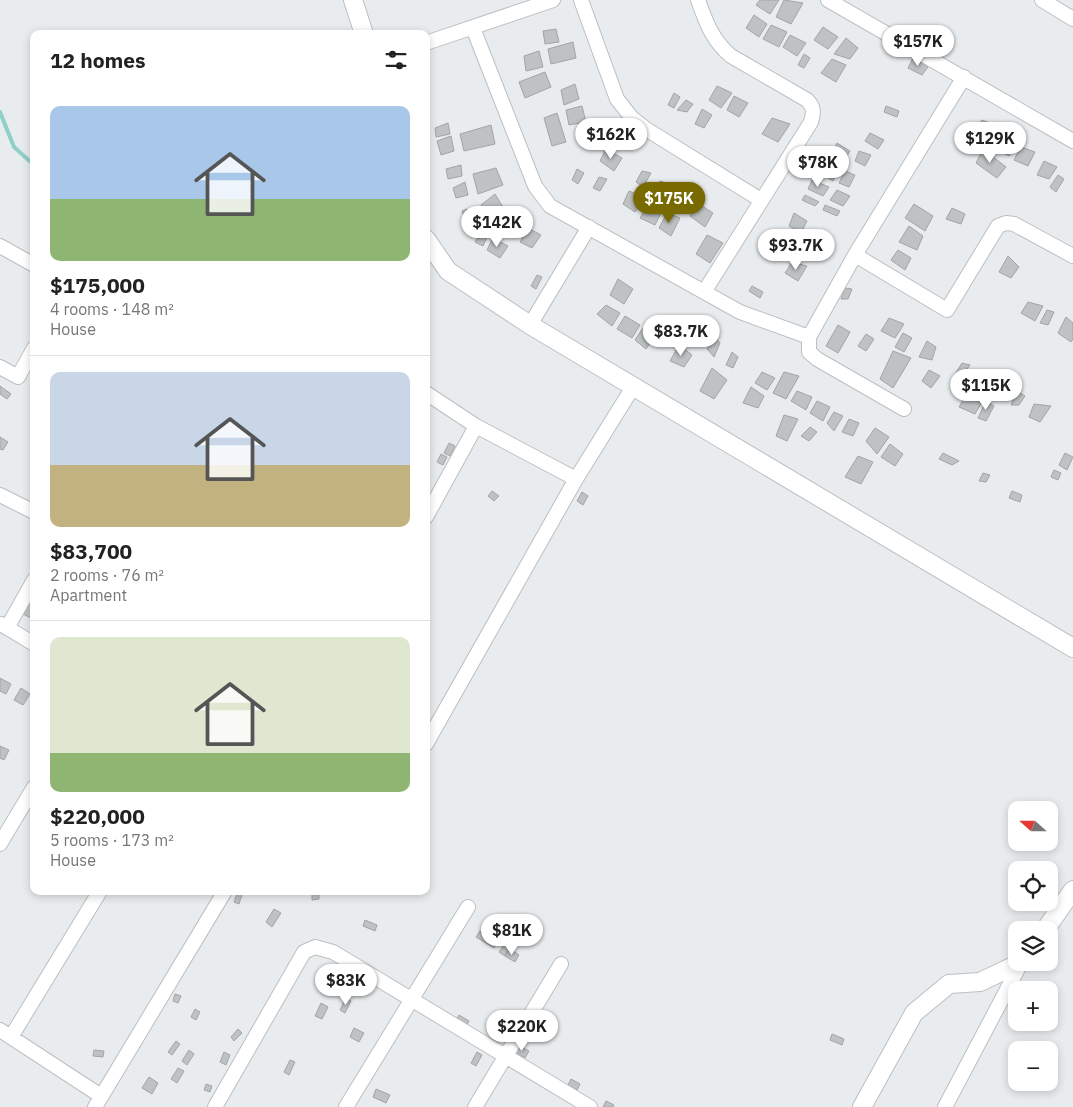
<!DOCTYPE html>
<html lang="en">
<head>
<meta charset="utf-8">
<style>
  body { margin:0; font-family:"IBM Plex Sans",sans-serif; background:#f2f2f2; color:#222; height:100vh; display:flex; flex-direction:column; font-size:19px; white-space:nowrap }
  * { box-sizing:border-box; margin:0 }
  p { font-size:16px; color:#767676 }
  .icon { flex:none; width:28px; height:28px; fill:none; stroke:currentColor; stroke-width:2; stroke-linecap:round; stroke-linejoin:round }
  .map { position:relative; flex:1; overflow:hidden }
  .side { position:absolute; left:30px; top:30px; width:400px; height:865px; display:flex; flex-direction:column; background:#fff; border-radius:10px; box-shadow:0 2px 8px #0003 }
  .side>* { flex:none }
  .needle { width:32px; rotate:291deg }
  .fabs { position:absolute; left:1008px; top:801px; display:grid; gap:10px }
  .fabs a { display:grid; place-items:center; width:50px; height:50px; border-radius:10px; background:#fff; box-shadow:0 2px 8px #0003; font-size:25px }
  .price { position:absolute; translate:-50% -42px; padding:0 11px; border-radius:18px; background:#fff; color:#222; font-size:16px; line-height:32px; filter:drop-shadow(0 1px 2px #0008) }
  .price::after { content:''; position:absolute; left:50%; top:30px; width:15px; height:11px; margin-left:-8px; background:inherit; clip-path:polygon(0 0,100% 0,50% 100%) }
  .price.selected { background:#796a00; color:#fff }
  ul { padding:0; list-style:none }
  li { display:grid; align-content:center; gap:10px; height:265px; padding:0 20px }
  li+li { border-top:1px solid #e0e0e0 }
  li span { display:grid; place-items:center; height:155px; border-radius:10px; color:#555 }
  li>.icon { margin-inline-start:auto }
  span .icon { width:90px; height:90px; fill:#fffc; stroke-width:1 }
  li b { font-size:21px }
  h2 { display:flex; justify-content:space-between; align-items:center; height:60px; padding:0 20px; font-size:21px }
  .map>svg:first-child { display:block }
  .lines { fill:none; stroke-linecap:round; stroke-linejoin:round }
  .stream { stroke:#8fd0c9; stroke-width:4 }
  .building { fill:#bec2c3; stroke:#a1a5a6 }
  .minor-casing { stroke:#bcbfc1; stroke-width:16 }
  .tertiary-casing { stroke:#bcbfc1; stroke-width:20 }
  .minor { stroke:#fff; stroke-width:14 }
  .tertiary { stroke:#fff; stroke-width:18 }
</style>
</head>
<body>
<div class="map">
<svg width="1073" height="1107" viewBox="0 0 1073 1107">
  <rect width="100%" height="100%" fill="#e9ecee"/>
  <g class="lines">
    <path class="stream" d="M0,112L14,147L34,165"/>
  </g>
  <path class="building" d="M760,0H779L770,14L756,5Z
    M784,0L803,3L791,24L776,17Z
    M754,15L767,24L759,37L746,28Z
    M771,25L787,32L779,47L763,39Z
    M823,27L838,37L828,49L814,40Z
    M556,29L559,42L545,44L543,31Z
    M790,35L806,43L797,56L783,47Z
    M846,38L858,48L850,59L834,54Z
    M573,42L576,58L551,64L548,49Z
    M539,51L543,67L526,71L524,56Z
    M804,54L810,58L804,68L798,65Z
    M913,58L928,67L922,75L908,68Z
    M832,59L846,65L836,82L821,73Z
    M545,72L551,87L525,98L519,82Z
    M575,84L579,99L564,105L561,90Z
    M717,86L732,93L721,108L709,100Z
    M674,93L680,97L674,108L668,105Z
    M734,96L748,103L739,117L727,110Z
    M686,100L693,104L687,112L677,110Z
    M582,106L586,122L569,125L566,110Z
    M886,106L899,111L897,117L884,112Z
    M702,109L712,115L704,128L695,124Z
    M557,113L566,142L552,146L544,118Z
    M772,118L790,124L778,142L762,134Z
    M982,120L990,123L981,136L972,134Z
    M448,123L450,134L436,137L435,128Z
    M491,125L495,144L464,151L460,134Z
    M870,133L884,140L878,149L865,141Z
    M1003,134L1016,143L1009,156L995,148Z
    M451,136L454,151L441,155L437,141Z
    M837,143L850,151L844,161L833,152Z
    M1021,147L1035,152L1028,166L1014,160Z
    M606,149L622,158L614,171L600,161Z
    M983,149L1006,167L997,178L976,163Z
    M817,151L841,166L833,181L807,165Z
    M859,151L871,155L865,166L855,161Z
    M1044,161L1057,167L1049,179L1037,175Z
    M461,165L462,176L448,179L446,169Z
    M496,168L503,185L478,194L473,174Z
    M577,169L584,173L578,184L572,180Z
    M642,171L651,173L643,187L636,182Z
    M845,171L855,175L849,187L839,183Z
    M1058,175L1064,179L1056,192L1050,187Z
    M599,177L607,179L600,191L593,188Z
    M812,180L829,187L823,196L808,189Z
    M660,181L669,184L662,196L654,193Z
    M465,182L468,195L456,198L453,188Z
    M679,190L693,198L686,211L671,206Z
    M837,190L850,196L843,206L830,200Z
    M629,191L645,198L635,212L623,204Z
    M495,194L504,209L490,217L481,205Z
    M805,195L819,202L815,206L802,200Z
    M649,202L663,209L655,225L640,218Z
    M699,204L713,213L705,227L690,216Z
    M914,204L933,216L925,231L905,218Z
    M825,205L840,211L837,216L823,210Z
    M952,208L965,214L961,224L946,219Z
    M467,209L470,218L465,220L462,211Z
    M505,212L512,221L500,230L493,222Z
    M667,213L680,218L671,236L659,228Z
    M794,213L807,221L801,233L789,226Z
    M909,226L923,236L917,250L899,242Z
    M528,228L541,235L532,248L520,242Z
    M781,232L796,239L789,251L777,244Z
    M481,233L487,237L483,246L475,242Z
    M707,235L723,243L710,263L696,254Z
    M493,238L508,246L500,258L487,250Z
    M898,250L911,258L905,270L891,260Z
    M1008,256L1019,267L1011,278L999,272Z
    M792,262L807,266L798,281L785,273Z
    M537,275L542,277L536,289L531,286Z
    M618,279L633,289L624,304L610,295Z
    M752,286L763,292L760,298L749,291Z
    M845,288L852,289L848,299H841Z
    M1028,302L1043,306L1035,321L1021,313Z
    M606,305L620,313L612,326L597,314Z
    M1047,310L1054,312L1048,325L1040,323Z
    M625,316L640,325L632,338L617,329Z
    M1066,317L1073,323V339L1071,342L1058,333Z
    M889,318L904,324L895,338L881,331Z
    M676,319L685,322L677,333L669,332Z
    M838,325L850,332L838,353L826,346Z
    M643,328L655,335L646,349L635,340Z
    M903,333L912,338L904,352L895,347Z
    M866,334L874,339L866,351L858,346Z
    M714,336L720,343L714,357L707,349Z
    M927,341L936,347L932,360L919,357Z
    M679,345L692,355L684,367L670,361Z
    M893,351L911,358L893,388L880,379Z
    M732,352L738,357L733,368L726,365Z
    M962,363L970,365L961,378L954,376Z
    M712,368L727,380L714,399L700,391Z
    M929,370L940,376L931,388L922,381Z
    M762,372L775,378L767,390L755,383Z
    M784,372L799,376L786,399L773,393Z
    M998,383L1006,384L998,397L991,395Z
    M0,386L11,394L7,399L0,394Z
    M751,387L764,396L758,408L743,403Z
    M797,391L812,397L806,410L791,401Z
    M1017,391L1025,396L1019,405H1011Z
    M967,393L983,400L975,414L959,407Z
    M817,401L830,407L823,421L810,413Z
    M986,401L994,406L986,421L978,418Z
    M1034,404L1051,406L1040,422L1029,417Z
    M834,412L843,416L834,431L827,423Z
    M784,415L798,419L787,441L776,436Z
    M849,419L859,423L853,436L842,432Z
    M810,427L817,432L809,441L801,436Z
    M875,428L889,437L877,454L866,441Z
    M0,437L8,442L3,450L0,449Z
    M449,443L455,446L450,456L444,453Z
    M890,444L903,454L895,466L881,457Z
    M943,453L959,461L952,465L939,459Z
    M1065,453L1073,457L1067,470L1059,465Z
    M441,454L447,457L443,465L437,462Z
    M858,456L873,462L861,484L845,477Z
    M1054,470L1061,473L1058,480L1051,477Z
    M983,473L990,475L986,482L979,481Z
    M492,491L499,496L494,501L488,496Z
    M1012,491L1022,495L1020,502L1009,498Z
    M582,492L588,496L583,505L577,501Z
    M29,602L34,604L31,618L23,614Z
    M0,678L11,684L6,694L0,691Z
    M21,688L30,694L23,705L14,700Z
    M0,746L9,750L4,760L0,758Z
    M238,891H243L239,904L234,902Z
    M312,891H319V899L312,900Z
    M274,909L281,913L272,927L266,922Z
    M365,920L377,925L375,931L363,926Z
    M480,931L498,942L494,948L476,937Z
    M504,945L509,948L505,956L499,952Z
    M510,949L519,955L515,962L505,956Z
    M175,994L181,996L178,1003L173,1001Z
    M346,998L351,1001L345,1013L340,1010Z
    M321,1003L328,1007L322,1019L315,1016Z
    M195,1009L200,1012L196,1020L191,1017Z
    M459,1015L469,1021L464,1030L454,1024Z
    M354,1028L364,1033L359,1042L350,1037Z
    M238,1029L242,1033L234,1041L231,1037Z
    M832,1034L844,1039L842,1045L830,1040Z
    M176,1041L180,1044L172,1055L168,1052Z
    M519,1046L529,1051L525,1058L515,1052Z
    M94,1050L104,1051L103,1057L93,1056Z
    M189,1050L194,1054L187,1065L182,1061Z
    M224,1052L230,1055L226,1065L220,1062Z
    M477,1052L482,1055L476,1066L471,1063Z
    M290,1060L295,1062L289,1075L284,1072Z
    M178,1068L184,1071L177,1083L171,1079Z
    M149,1077L158,1083L152,1094L142,1088Z
    M571,1079L580,1084L577,1090L568,1085Z
    M206,1084L212,1086L210,1092L204,1090Z
    M376,1089L390,1095L386,1103L373,1097Z
    M606,1101L614,1105L613,1107H603Z"/>
  <g class="lines">
    <g class="minor-casing">
      <path id="minor" d="M581,0L617,99L632,118L646,129L761,200
        M698,0C706,22 712,40 731,56L807,100C814,107 814,112 811,122L704,292
        M828,0L1073,141
        M1042,0L1073,19
        M473,28L535,186L550,206L740,312L809,337V352L817,359L904,409
        M426,43L553,0
        M0,246L34,265
        M855,255L947,310L998,226L1006,223L1014,224L1073,256
        M530,325L589,227
        M809,337L855,255L964,77
        M0,367L18,377L34,348
        M426,393L476,426L576,479
        M0,495L34,512
        M426,517L476,426
        M1,624L34,644
        M7,628L34,580
        M426,744L576,479L633,387
        M0,844L34,787
        M0,1030L101,1096
        M11,1037L100,891
        M95,1107L225,891
        M215,1107L304,952L315,947L333,952L590,1107
        M346,1107L468,907
        M475,1107L561,964
        M945,1107L1021,963"/>
    </g>
    <g class="tertiary-casing">
      <path id="tertiary" d="M353,0L364,34
        M426,239L448,271L530,325L1073,648
        M1045,930L1073,890
        M862,1107L914,1013L949,984L980,982L1022,962"/>
    </g>
    <use href="#minor" class="minor"/>
    <use href="#tertiary" class="tertiary"/>
  </g>
</svg>
<div class="fabs">
<a><svg class="needle" viewBox="-14 -14 28 28"><path d="M0-13l5 13h-10z" fill="#e53935"/><path d="M0 13l5-13h-10z" fill="#767676"/></svg></a>
<a><svg class="icon" aria-label="locate" viewBox="0 0 24 24"><circle cx="12" cy="12" r="6"/><path d="M12 2v4M12 18v4M2 12h4M18 12h4"/></svg></a>
<a><svg class="icon" aria-label="layers" viewBox="0 0 24 24"><path d="M12 4l9 5-9 5-9-5zM3 14l9 5 9-5"/></svg></a>
<a>+</a>
<a>−</a>
</div>
<b class="price" style="left:918px;top:67px">$157K</b>
<b class="price" style="left:611px;top:160px">$162K</b>
<b class="price" style="left:990px;top:164px">$129K</b>
<b class="price" style="left:818px;top:188px">$78K</b>
<b class="price selected" style="left:669px;top:224px">$175K</b>
<b class="price" style="left:497px;top:248px">$142K</b>
<b class="price" style="left:796px;top:271px">$93.7K</b>
<b class="price" style="left:681px;top:357px">$83.7K</b>
<b class="price" style="left:986px;top:411px">$115K</b>
<b class="price" style="left:512px;top:956px">$81K</b>
<b class="price" style="left:346px;top:1006px">$83K</b>
<b class="price" style="left:522px;top:1052px">$220K</b>
<section class="side">
<h2>12 homes<svg class="icon" aria-label="filters" viewBox="0 0 24 24"><path d="M4 7h16M4 17h16"/><circle cx="9" cy="7" r="2"/><circle cx="15" cy="17" r="2"/></svg></h2>
<ul>
<li><span style="background:linear-gradient(#a9c7e8 60%,#8fb573 0)"><svg class="icon" aria-label="home" viewBox="0 0 24 24"><path d="M3 11l9-7 9 7M6 9v11h12V9"/></svg></span><div><b>$175,000</b><p>4 rooms · 148 m²</p><p>House</p></div></li>
<li><span style="background:linear-gradient(#c9d6e8 60%,#c2b280 0)"><svg class="icon" aria-label="home" viewBox="0 0 24 24"><path d="M3 11l9-7 9 7M6 9v11h12V9"/></svg></span><div><b>$83,700</b><p>2 rooms · 76 m²</p><p>Apartment</p></div></li>
<li><span style="background:linear-gradient(#dfe7d0 75%,#8fb573 0)"><svg class="icon" aria-label="home" viewBox="0 0 24 24"><path d="M3 11l9-7 9 7M6 9v11h12V9"/></svg></span><div><b>$220,000</b><p>5 rooms · 173 m²</p><p>House</p></div></li>
</ul>
</section>
</div>
</body>
</html>
